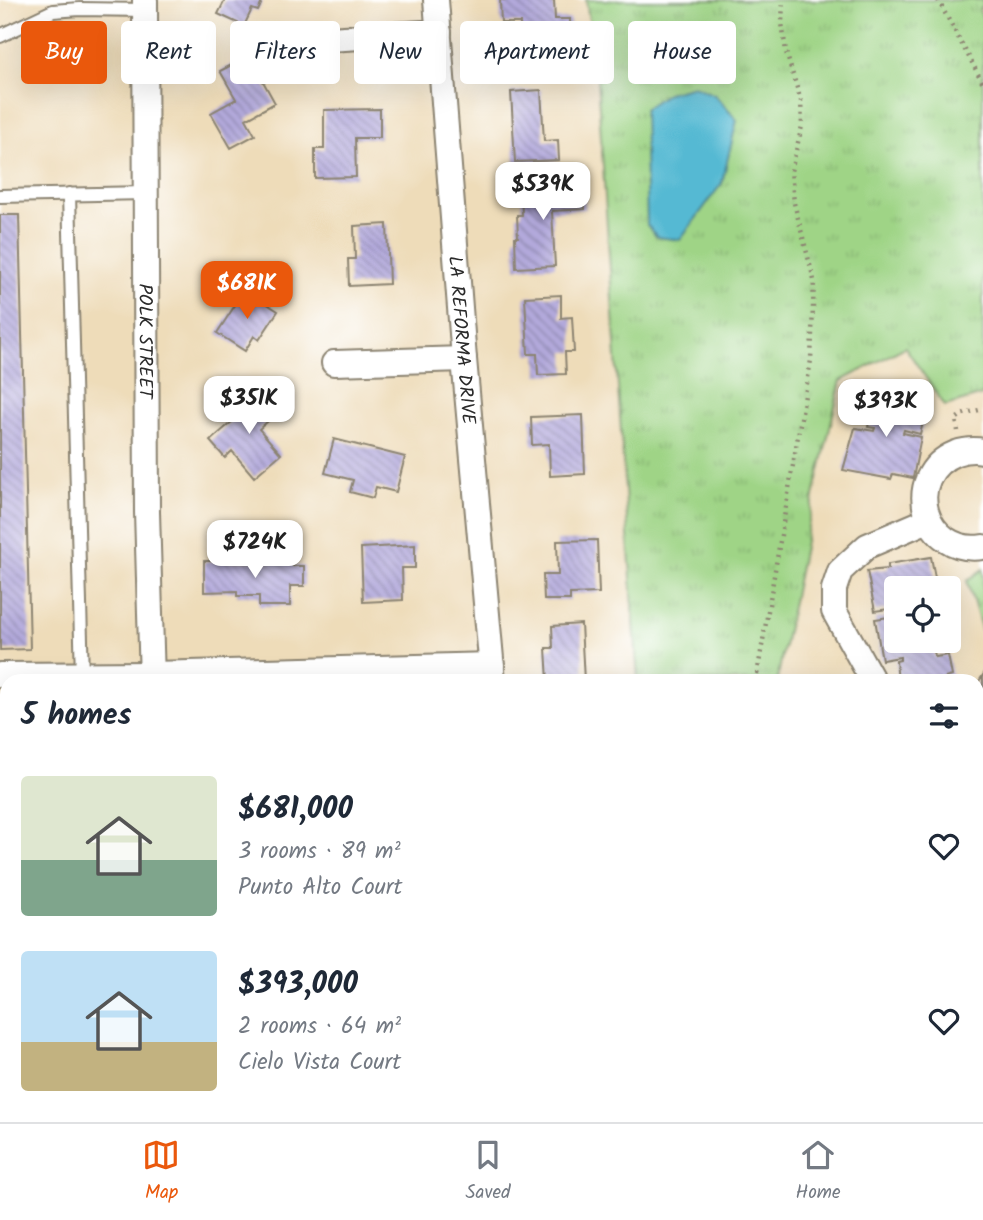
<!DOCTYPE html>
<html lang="en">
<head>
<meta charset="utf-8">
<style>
  body { margin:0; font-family:Kalam,sans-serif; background:#f6f6f7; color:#1f2937; height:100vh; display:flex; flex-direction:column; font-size:26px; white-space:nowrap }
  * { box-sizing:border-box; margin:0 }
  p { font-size:23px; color:#747a83 }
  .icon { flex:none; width:38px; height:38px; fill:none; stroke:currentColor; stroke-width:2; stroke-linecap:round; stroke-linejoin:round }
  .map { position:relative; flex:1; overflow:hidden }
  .details { position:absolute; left:0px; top:674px; width:984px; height:450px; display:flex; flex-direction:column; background:#fff; border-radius:21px 21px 0 0; box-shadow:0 7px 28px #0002 }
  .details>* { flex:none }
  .banner { position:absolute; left:21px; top:21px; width:942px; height:63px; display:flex; gap:14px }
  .buttons { position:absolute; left:884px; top:576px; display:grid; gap:14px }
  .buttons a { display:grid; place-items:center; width:77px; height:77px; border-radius:7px; background:#fff; box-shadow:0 7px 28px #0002; font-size:35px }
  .price { position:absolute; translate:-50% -60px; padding:0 16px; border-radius:14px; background:#fff; color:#222; font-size:23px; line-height:46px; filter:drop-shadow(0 2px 4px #0008) }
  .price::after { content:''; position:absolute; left:50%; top:42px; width:21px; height:16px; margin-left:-10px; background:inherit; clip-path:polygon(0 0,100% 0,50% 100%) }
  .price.selected { background:#ea580c; color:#fff }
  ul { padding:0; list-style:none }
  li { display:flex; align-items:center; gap:21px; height:175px; padding:0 21px }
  li span { display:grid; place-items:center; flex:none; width:196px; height:140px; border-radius:7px; color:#555 }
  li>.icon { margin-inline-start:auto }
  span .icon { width:84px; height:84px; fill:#fffc; stroke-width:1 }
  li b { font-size:30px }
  h2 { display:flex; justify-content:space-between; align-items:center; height:84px; padding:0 21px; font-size:30px }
  .pill { padding:0 24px; border-radius:7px; background:#fff; box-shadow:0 7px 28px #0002; font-size:24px; line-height:63px }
  .pill.selected { background:#ea580c; color:#fff }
  .dock { display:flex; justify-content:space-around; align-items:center; height:98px; border-top:2px solid #e0e1e3; background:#fff; font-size:19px; color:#747a83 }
  .dock a { display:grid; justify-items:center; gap:4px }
  .dock .selected { color:#ea580c }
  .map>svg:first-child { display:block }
  .grass { fill:url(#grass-tufts); stroke:#658058; stroke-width:2 }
  .water { fill:#55b9d3; stroke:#40727f; stroke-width:2 }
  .building { fill:url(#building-back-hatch) }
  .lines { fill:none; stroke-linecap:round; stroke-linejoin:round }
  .service-casing { stroke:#8c8472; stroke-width:16 }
  .minor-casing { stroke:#8c8472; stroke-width:28 }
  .path { stroke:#8c8472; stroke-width:4.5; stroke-dasharray:2 5; stroke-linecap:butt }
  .service { stroke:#fff; stroke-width:12 }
  .minor { stroke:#fff; stroke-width:24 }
  .labels { text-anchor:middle; stroke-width:5; stroke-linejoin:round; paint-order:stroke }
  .street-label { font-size:19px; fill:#2b2b2b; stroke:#fff }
</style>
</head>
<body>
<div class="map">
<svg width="983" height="1122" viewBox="0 0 983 1122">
  <defs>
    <pattern id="grass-tufts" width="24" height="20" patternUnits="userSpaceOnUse" patternTransform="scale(1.75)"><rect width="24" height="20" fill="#9fd486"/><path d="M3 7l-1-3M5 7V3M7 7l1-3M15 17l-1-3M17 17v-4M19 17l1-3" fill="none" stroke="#89b674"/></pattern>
    <pattern id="building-back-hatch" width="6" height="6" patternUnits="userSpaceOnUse" patternTransform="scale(1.75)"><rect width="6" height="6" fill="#b2a9db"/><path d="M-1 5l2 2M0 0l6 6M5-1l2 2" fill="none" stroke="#918ab2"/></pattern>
  </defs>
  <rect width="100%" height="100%" fill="#fff"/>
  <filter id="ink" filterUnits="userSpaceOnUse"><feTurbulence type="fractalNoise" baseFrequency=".0143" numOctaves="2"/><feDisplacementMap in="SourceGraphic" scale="14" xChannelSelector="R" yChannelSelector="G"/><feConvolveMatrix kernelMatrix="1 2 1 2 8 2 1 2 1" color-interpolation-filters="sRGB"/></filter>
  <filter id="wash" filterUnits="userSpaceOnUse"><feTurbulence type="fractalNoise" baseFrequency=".00686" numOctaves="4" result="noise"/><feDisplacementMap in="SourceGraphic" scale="28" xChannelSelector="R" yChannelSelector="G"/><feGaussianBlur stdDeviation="1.57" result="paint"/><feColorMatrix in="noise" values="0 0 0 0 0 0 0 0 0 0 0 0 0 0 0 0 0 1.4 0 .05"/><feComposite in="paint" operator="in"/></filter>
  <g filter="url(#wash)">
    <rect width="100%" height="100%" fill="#eedcb9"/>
    <path class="grass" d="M586,0H983V7L979,9L983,19V395L945,406L905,347L841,381L816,487L777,681H638L596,64Z
      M983,569V634L967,581Z
      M977,957L983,958V1122H766L763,1117L976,1116Z"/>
    <path class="water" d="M694,86L715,95L737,120L722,183L680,240L657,237L647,225L644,109L667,93Z"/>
    <g id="blocks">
      <path class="building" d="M225,0H263L258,11L252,9L244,26L218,14Z
        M500,0H554L555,19H570L571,51L521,53L520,23H501Z
        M249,56L275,103L246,119L255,135L231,148L211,113L236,99L220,71Z
        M541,90L544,141L558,140L559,160L515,162L511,92Z
        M380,109V138H355L356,177L315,178V149H324V110Z
        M584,185L585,209L552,211L555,266L516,268L515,237H518L517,215H522L521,188Z
        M0,215H19L30,649L0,650Z
        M387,224L389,284L349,286L348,259H355L354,226Z
        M245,290L278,311L259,340L254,336L245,351L217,333Z
        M561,295V318L572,317L574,352H565L566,374L538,375L537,354H528L525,297Z
        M255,392L275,415L259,429L281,454L254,477L232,451L225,458L210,441L241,414L236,408Z
        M864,393L926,411L920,434L904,430L903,433L921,437L913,478L893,474L891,479L843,470L855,428L874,431L875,428L868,427L869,422L857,420Z
        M583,415L585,474L550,476L549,444L532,445L531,417Z
        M334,439L405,457L396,492L376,487L373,498L350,492L353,480L325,473Z
        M597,540L599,593L570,594V600H544L543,575H558L557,541Z
        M415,545V568H402L403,600L363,602L361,548Z
        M931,557L937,588H896V608L875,611L867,571L888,569V564Z
        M204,561H293V566H304V586H290V606H259V596H237V591L204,592Z
        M896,616V640H944L946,650L934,651L935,657L948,655L952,676L945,678L946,681H898L896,661L900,660V657L882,660L875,619Z
        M581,624L584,681H548L546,648H553L552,626Z
        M983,675V758L976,754V686Z
        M0,718H7V798L0,799Z
        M976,861H981L978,884H976Z
        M976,892H983V924L976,923Z
        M0,897H7V920H0Z
        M0,959H7V1002H0Z
        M280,1116H337L333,1122H288Z"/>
    </g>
  </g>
  <g filter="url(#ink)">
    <use href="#blocks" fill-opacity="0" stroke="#8c8472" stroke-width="2"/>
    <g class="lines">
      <g class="service-casing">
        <path id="service" d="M0,36L53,11L80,9L145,10
          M69,194L82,677
          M0,196L146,193
          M0,840H7"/>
      </g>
      <g class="minor-casing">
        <g id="minor">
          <path id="s1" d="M145,0L147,512L152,681"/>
          <path id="s2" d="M436,0L464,359L493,681"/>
          <path d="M329,39L439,32"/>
          <path d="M334,363L464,359"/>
          <path d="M983,451C974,449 965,450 956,453C900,476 924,556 983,547"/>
          <path d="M0,675L152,674L492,665"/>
          <path d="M873,681L834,611V589L840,571L867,546L928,520"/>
          <path d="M976,830L983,831"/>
          <path d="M0,933H7"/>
          <path d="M405,1116L406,1122"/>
          <path d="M491,1116L492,1122"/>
          <path d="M592,1122L598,1116"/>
        </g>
      </g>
      <path class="path" d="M938,0L983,83
        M958,431L956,419L963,414L983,409
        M756,681L811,360L814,280L794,203L791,171L802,126L801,101L786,52L782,23L783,0
        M835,1116L843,1122"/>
      <use href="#service" class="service"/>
      <use href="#minor" class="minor"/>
    </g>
  </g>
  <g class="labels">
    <g class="street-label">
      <text dy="7" stroke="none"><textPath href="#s1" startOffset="341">POLK STREET</textPath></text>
      <text dy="7" stroke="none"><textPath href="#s2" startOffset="341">LA REFORMA DRIVE</textPath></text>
    </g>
  </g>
</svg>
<div class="buttons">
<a><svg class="icon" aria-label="locate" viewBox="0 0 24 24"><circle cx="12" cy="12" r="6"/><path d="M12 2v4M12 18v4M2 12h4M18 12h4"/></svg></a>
</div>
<b class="price" style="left:543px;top:222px">$539K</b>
<b class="price selected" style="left:247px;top:321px">$681K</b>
<b class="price" style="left:249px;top:436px">$351K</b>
<b class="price" style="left:886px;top:439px">$393K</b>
<b class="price" style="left:255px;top:580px">$724K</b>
<div class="banner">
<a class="pill selected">Buy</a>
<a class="pill">Rent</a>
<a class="pill">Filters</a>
<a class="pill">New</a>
<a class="pill">Apartment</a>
<a class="pill">House</a>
</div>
<section class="details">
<h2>5 homes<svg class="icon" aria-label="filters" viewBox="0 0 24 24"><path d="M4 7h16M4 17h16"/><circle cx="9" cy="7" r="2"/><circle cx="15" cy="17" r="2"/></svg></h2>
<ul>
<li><span style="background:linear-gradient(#dfe7d0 60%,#7fa58c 0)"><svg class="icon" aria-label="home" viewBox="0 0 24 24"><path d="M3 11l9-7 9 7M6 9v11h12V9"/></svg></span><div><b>$681,000</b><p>3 rooms · 89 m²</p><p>Punto Alto Court</p></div><svg class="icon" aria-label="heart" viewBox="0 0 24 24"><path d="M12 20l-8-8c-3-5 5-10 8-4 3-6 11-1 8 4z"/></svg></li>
<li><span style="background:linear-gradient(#bfe0f5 65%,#c2b280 0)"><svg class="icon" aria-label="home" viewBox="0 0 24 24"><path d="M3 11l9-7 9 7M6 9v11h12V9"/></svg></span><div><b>$393,000</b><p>2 rooms · 64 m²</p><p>Cielo Vista Court</p></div><svg class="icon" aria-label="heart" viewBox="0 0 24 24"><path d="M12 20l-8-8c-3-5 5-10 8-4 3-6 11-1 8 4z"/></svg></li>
</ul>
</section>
</div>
<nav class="dock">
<a class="selected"><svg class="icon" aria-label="map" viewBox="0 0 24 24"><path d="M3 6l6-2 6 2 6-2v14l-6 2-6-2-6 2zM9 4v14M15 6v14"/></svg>Map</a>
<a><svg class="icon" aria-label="saved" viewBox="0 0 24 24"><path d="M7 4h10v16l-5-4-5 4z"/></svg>Saved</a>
<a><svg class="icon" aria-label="home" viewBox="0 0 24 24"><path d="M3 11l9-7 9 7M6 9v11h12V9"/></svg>Home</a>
</nav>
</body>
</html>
